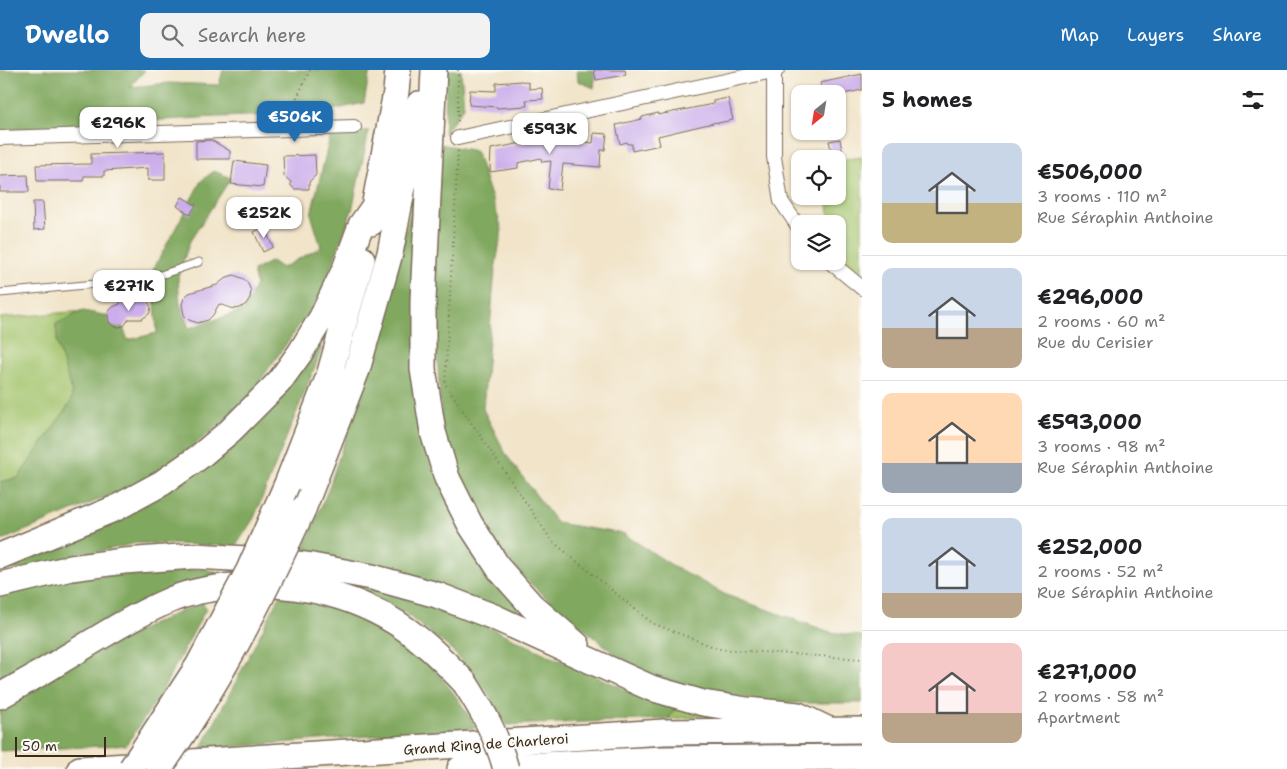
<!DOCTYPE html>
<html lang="en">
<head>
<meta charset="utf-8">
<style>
  body { margin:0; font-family:"Shantell Sans",sans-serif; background:#f2f2f2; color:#202124; height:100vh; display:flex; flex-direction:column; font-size:19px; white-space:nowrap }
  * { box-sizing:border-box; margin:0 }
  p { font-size:16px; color:#757577 }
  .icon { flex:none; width:28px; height:28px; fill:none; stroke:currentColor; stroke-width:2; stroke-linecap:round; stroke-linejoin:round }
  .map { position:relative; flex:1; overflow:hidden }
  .drawer { display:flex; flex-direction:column; background:#fff; width:425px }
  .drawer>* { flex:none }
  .needle { width:32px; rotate:210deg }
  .buttons { position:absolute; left:791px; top:15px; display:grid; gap:10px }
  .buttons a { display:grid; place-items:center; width:55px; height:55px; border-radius:10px; background:#fff; box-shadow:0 1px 4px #0004; font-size:25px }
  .scale { position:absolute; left:15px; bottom:12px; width:91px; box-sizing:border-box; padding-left:5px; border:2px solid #3b2a1e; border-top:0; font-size:14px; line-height:18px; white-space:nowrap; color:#3b2a1e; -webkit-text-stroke:4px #fdfcf7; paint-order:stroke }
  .price { position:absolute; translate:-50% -42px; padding:0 11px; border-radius:10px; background:#fff; color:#222; font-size:16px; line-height:32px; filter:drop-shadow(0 1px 2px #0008) }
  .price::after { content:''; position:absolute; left:50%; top:30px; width:15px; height:11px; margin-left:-8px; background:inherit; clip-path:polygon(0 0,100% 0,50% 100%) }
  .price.on { background:#1f6fb2; color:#fff }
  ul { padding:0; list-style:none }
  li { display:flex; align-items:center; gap:15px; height:125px; padding:0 20px }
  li+li { border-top:1px solid #e0e0e0 }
  li span { display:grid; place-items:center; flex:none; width:140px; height:100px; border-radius:10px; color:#555 }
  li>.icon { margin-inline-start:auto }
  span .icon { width:60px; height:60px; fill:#fffc; stroke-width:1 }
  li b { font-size:21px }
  h2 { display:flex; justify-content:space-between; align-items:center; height:60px; padding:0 20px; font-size:21px }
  header { display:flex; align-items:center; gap:30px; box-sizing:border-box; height:70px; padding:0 25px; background:#1f6fb2; color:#fff }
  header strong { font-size:24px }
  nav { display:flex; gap:28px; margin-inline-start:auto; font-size:18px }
  .search { width:350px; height:45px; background:#f2f2f2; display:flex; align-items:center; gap:12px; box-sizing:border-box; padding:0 18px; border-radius:10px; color:#757577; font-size:19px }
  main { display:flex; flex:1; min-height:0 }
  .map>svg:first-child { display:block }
  .green { fill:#a2c26a; stroke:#6e7644 }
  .forest { fill:#81a85e; stroke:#5e693e }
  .building { fill:#cbadeb }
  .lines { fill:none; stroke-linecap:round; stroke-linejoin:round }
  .lane-casing { stroke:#7b6b5a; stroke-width:9 }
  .street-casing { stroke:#7b6b5a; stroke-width:16 }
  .highway-casing { stroke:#7b6b5a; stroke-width:28 }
  .path { stroke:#7b6b5a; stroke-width:2; stroke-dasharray:1 4; stroke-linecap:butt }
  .lane { stroke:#fff; stroke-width:7 }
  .street { stroke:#fff; stroke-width:14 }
  .highway { stroke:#fff; stroke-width:25 }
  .highway-bridge-casing { stroke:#7b6b5a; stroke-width:28; stroke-linecap:butt }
  .highway-bridge { stroke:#fff; stroke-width:25 }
  .labels { text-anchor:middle; stroke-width:4.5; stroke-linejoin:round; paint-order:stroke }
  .street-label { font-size:14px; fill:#3b2a1e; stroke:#fdfcf7 }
</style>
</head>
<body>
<header>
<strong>Dwello</strong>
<div class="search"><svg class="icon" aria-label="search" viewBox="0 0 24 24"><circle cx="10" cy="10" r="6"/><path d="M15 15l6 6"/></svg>Search here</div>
<nav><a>Map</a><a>Layers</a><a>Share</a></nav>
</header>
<main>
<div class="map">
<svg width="862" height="699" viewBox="0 0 862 699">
  <rect width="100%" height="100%" fill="#fdfcf7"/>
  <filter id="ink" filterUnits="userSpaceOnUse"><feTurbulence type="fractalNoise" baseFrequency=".02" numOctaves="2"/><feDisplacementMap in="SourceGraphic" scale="10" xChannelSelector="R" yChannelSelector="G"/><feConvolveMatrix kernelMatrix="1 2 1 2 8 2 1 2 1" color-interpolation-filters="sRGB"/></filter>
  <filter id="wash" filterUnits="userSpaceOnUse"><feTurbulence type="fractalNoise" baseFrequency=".0096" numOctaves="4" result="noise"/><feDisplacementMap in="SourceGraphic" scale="20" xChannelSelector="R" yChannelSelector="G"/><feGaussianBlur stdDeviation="1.12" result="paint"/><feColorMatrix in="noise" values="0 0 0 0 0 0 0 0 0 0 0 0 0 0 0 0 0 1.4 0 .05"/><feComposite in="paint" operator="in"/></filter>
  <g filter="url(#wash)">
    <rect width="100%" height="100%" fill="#f1e4c9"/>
    <path class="green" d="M862,87V207L838,191V154H829L828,126H838V90Z
      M83,241L56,254L57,273L72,322L71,332L18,408L0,412V248Z
      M678,635L716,645L668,649Z"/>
    <path class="forest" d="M0,0H145L130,17L169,13L219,15L223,0H370L364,33L314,44L217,47L54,56L0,61Z
      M447,0H461L464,37L444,64Z
      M577,0H596L594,18L578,11Z
      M332,59L369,61L352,140L322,223L241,338L154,407L0,471V412L18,408L71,332L72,322L57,273L56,254L83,241L119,248L128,270L157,263L153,200L201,111L214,101L231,108L190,171L178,207L180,234L189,258L244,240L256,214L253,201L272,191L282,198L321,177L311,144Z
      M441,74L476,81L502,159L495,200L483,339L507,386L557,453L624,464L670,494L726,525L830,562L862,566V633H772L720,623L654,606L619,587L554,535L521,505L496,473L473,440L443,370L436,271L433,173Z
      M422,94L418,341L519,537L518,546L302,483L328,420L370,295L390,226Z
      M314,273L322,279L254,448L236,476L137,473L17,500L0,496L130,439Z
      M206,499L218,503L126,539L0,612V525L61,509Z
      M348,512L412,529L474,550L552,587L634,623L678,635L668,649L506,655L486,620L451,579L398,538L339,514Z
      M281,524C296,527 312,529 326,533C394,554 442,597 476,658L201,679Z
      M202,532L206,539L158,628L126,675L0,681V638L65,599L152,554Z"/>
    <g id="blocks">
      <path class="building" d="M594,0H625L626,5L596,10Z
        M862,4V20L838,25L823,24L820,13Z
        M522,11L529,13V19L542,18L543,29L526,30L527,36L497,38V37L469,35L470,20L496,21V13Z
        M728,28L733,50L718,53L717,52L658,66L660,75L632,81V74H628L627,72L620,74L616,55L642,49V47L658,43V45L713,34V31Z
        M594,63L607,64L605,80H601L600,97L563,94L560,120L548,119L551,91L542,92L541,88L518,93V98L490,102L491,79L548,68L593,73Z
        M840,69L842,81L832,83L829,71Z
        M211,70L230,81V89H196V71Z
        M165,82V110H148V98L104,101V106H84L83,111H37L36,95L91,94V84Z
        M315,85L316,105L309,112V119H295L291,116V112L284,106L283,86Z
        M234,91L266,95L263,117L231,114Z
        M28,105L29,122H0V106Z
        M182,127L196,135L190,145L177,136Z
        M33,132H43L45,159L34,160Z
        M264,157L273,177L263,182L254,162Z
        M234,205L244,209L248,214L251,221L250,228L246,234L240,238L234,239L219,234L213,245L208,250L198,253L189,250L184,245L182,234L184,228L189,223L217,215L227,207Z
        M128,228L130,231L137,228L145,229L149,233L151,238L149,244L142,249H129L124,256L119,257L113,256L109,252L108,247L109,241L113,237L120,234V231Z"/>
    </g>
  </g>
  <g filter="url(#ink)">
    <use href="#blocks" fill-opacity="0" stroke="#7b6b5a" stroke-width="1"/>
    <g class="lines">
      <g class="lane-casing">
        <path id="lane" d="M0,223L149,209L199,192"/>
      </g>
      <g class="street-casing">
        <path id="street" d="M774,1V87L781,131L800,159
          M0,68L354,57
          M458,68L777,0
          M829,191L862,218"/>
      </g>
      <g class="highway-casing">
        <path id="highway" d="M434,0L423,230V299L433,362L447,408L470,454L500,500L532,536L577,575
          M371,153L396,22L398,0
          M287,414L329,306L362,189
          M303,439L357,300L390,183L419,34
          M0,486L116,438L162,413L199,387L230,361L279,312L300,283L322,247L345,199L361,155L373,138
          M0,515L71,498L124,491L194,486L266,490L312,496L372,507L437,525L494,547L651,618L703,633L747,640L798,645L829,660
          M0,626C21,614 42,603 62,590C97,569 131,547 168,531C188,522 212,518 234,516C297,510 364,526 415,566C433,580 449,596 465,613
          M80,699L664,662L862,660
          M460,699L663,689L862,687"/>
      </g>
      <path class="path" d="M458,0V54
        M288,46L310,0
        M458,81L445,314L552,471L652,553L719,579L862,589"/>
      <use href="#lane" class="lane"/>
      <use href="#street" class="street"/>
      <use href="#highway" class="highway"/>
      <g class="highway-bridge-casing">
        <path id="highway-bridge" d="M465,613C483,641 497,666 506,699
          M131,699L198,596L249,500L287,414
          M159,699C217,618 262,529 303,439"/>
      </g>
      <use href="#highway-bridge" class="highway-bridge"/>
    </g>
  </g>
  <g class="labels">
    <g class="street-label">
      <text transform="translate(486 674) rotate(-4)" y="5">Grand Ring de Charleroi</text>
    </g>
  </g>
</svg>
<div class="buttons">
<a><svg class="needle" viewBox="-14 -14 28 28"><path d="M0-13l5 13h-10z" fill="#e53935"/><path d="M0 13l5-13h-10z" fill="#757577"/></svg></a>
<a><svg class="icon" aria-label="locate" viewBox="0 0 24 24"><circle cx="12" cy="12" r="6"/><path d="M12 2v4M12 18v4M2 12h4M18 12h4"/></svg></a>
<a><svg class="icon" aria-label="layers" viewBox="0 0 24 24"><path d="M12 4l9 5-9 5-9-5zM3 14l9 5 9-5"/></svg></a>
</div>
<div class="scale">50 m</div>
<b class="price on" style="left:295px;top:73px">€506K</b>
<b class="price" style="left:118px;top:79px">€296K</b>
<b class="price" style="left:550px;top:85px">€593K</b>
<b class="price" style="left:264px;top:169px">€252K</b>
<b class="price" style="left:129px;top:242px">€271K</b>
</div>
<section class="drawer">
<h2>5 homes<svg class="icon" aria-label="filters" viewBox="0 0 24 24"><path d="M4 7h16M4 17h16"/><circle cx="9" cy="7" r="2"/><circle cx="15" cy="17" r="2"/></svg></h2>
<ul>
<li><span style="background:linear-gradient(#c9d6e8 60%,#c2b280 0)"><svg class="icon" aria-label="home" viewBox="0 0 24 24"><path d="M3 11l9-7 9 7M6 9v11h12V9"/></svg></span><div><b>€506,000</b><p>3 rooms · 110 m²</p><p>Rue Séraphin Anthoine</p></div></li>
<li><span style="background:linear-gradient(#c9d6e8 60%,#b9a48a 0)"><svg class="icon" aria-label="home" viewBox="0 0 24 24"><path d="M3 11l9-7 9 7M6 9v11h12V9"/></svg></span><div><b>€296,000</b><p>2 rooms · 60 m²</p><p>Rue du Cerisier</p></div></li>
<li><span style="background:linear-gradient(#ffd9b3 70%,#9aa5b1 0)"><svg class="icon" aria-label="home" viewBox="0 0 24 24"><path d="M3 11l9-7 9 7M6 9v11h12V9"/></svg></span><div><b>€593,000</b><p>3 rooms · 98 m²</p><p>Rue Séraphin Anthoine</p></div></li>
<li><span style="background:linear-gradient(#c9d6e8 75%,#b9a48a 0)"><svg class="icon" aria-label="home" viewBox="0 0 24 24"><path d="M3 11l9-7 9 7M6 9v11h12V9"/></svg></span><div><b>€252,000</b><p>2 rooms · 52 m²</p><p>Rue Séraphin Anthoine</p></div></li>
<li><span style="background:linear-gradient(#f6c9c9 70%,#b9a48a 0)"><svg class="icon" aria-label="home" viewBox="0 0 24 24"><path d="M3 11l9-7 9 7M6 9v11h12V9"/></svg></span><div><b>€271,000</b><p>2 rooms · 58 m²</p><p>Apartment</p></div></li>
</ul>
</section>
</main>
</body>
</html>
